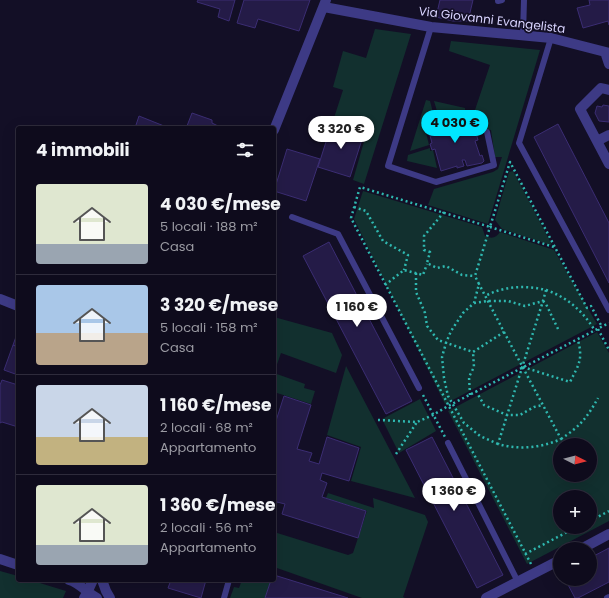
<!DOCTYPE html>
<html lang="it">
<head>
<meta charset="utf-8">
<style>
  body { margin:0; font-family:Poppins,sans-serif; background:#1c1929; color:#f1f3f6; height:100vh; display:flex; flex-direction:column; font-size:15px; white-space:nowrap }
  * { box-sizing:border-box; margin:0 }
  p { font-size:13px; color:#9b9ba3 }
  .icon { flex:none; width:22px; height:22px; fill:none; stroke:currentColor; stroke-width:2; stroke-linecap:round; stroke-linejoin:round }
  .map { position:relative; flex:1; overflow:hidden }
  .side { position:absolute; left:16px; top:126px; width:260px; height:456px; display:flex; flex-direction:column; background:#0e0b1c; border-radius:4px; box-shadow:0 4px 16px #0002,0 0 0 1px #2e2b3b }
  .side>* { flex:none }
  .needle { width:26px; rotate:96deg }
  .fabs { position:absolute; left:553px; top:438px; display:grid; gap:8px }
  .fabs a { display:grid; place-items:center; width:44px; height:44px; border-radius:50%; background:#0e0b1c; box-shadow:0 4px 16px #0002,0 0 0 1px #2e2b3b; font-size:20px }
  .price { position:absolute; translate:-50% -34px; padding:0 9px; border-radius:14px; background:#fff; color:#222; font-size:13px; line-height:26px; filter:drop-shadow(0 1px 2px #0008) }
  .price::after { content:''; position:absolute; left:50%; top:24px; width:12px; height:9px; margin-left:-6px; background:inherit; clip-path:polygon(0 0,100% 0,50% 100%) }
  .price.active { background:#00e5ff; color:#111 }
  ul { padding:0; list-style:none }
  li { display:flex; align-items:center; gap:12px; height:100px; padding:0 20px }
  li+li { border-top:1px solid #2e2b3b }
  li span { display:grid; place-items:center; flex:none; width:112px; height:80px; border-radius:4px; color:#555 }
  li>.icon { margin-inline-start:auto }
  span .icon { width:48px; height:48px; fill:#fffc; stroke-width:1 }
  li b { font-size:17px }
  h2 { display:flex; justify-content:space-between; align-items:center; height:48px; padding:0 20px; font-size:17px }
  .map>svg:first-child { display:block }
  .green { fill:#12302f; fill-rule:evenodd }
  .building { fill:#241b47; stroke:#3b2d73 }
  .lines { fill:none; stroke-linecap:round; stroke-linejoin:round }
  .path { stroke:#2fb8b0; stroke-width:2.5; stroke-dasharray:2 3; stroke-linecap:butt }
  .lane { stroke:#3d3a85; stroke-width:6 }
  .street { stroke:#3d3a85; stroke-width:10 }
  .labels { text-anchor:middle; stroke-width:3.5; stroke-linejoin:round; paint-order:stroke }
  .street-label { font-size:12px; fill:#d9d4ff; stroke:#130f26 }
</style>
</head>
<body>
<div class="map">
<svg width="609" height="598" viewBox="0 0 609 598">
  <rect width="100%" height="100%" fill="#130f26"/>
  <path class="green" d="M375,29L411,34L364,184L353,180L367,131L333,121L343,90L333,87L343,51L366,58Z
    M451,41L540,50L488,224L428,205L434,189L493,172L498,169L502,157H495L491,130L481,128L475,110L490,65L449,51Z
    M426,100L430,101L436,124L425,128L429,145L410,151Z
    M434,101L465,108V111L439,118Z
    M430,148V151L433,150L437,168L407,161L408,155Z
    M513,171L551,243V245L502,229L495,220L509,172Z
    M363,191L482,227L485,236C492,239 496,238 500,232L554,250L597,324L445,404L354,219Z
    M274,317L332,333L342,355L336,373L281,353L274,373Z
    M597,332L609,353V521L527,564L448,411ZM560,445H590V475H560ZM560,497H590V527H560Z
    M346,366L415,498L351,481L361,447L327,435Z
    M274,373L305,384L304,388L315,391L311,404L274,392Z
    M420,399L436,431L399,453L382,419Z
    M328,493L374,508L373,498L425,515L428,522L403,597L405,598H362L277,568L274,575V532L348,555L353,553L367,511L326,498Z
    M0,571L18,576V580H30L66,591L63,598H0Z
    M242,580H272L266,598H230L234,587L239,588Z"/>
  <path class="building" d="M198,0H235L229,21L218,17L220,9L197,2Z
    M244,0H310L299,31L258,19L255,28L237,23Z
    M440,0H473L468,21H453L436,17Z
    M589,0H609V25L608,21L583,28L577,8L590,5Z
    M603,105L609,106V122L599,121L595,113L597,106L602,107Z
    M192,113L212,120V123L218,126V128H189L187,126Z
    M465,113L471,134L476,133L478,140L475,141L480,156L482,155L484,161L482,163L467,166L465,160H462L464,166L457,168V166L441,171L435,149L432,150L430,144L432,143L428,128L442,124L444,132H447L444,119Z
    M139,116L169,128H135Z
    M332,123L364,133L350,177L318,167Z
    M558,124L609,223V283L534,137Z
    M287,149L320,159L306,201L274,191Z
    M329,242L412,401L386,414L303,256Z
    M17,334H18V347L13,345Z
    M13,345L18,347V375L4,370Z
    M2,380L18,385V427L2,422L0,423V385Z
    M284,396L311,405L297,449L312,453L309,461L319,464L327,437L359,448L349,481L322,473L320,480L327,483L322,497L366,511L358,538L282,514L285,504L277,502L274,512V427Z
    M432,437L503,575L477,588L406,450Z
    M609,548V582L578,598H575L565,579H590V558Z
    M274,575L348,598H265L271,580H274Z
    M171,580H206L201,598L168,588Z"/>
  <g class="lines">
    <path class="path" d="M354,207L366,211L383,241L408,255L404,270
      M444,212L424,236V250L430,252L427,263L437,268L446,266L462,275L475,276
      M416,273V292L425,313L427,326L438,340L473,352L504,332L479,284
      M385,285L404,270L423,275L427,264
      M546,290C567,297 584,312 595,331
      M543,301L546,304L559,331
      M474,303L488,301H508L525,306L543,301L546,290C526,285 504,286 485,296
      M598,329L609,350
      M504,332L561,439C541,448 519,450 498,444L543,301
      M523,367L570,382C579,364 583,360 578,340
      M476,391L484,405L507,415H520L534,407L543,405
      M423,395L445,437
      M470,395L469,377L474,367L473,352
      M378,420L417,422L433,415L448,406L609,323
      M561,439C580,426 587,418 598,398
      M498,444L480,436L464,423L448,396L444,378L442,357L446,343L451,331L463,313L474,303L479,284L475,276L490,227L554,247
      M396,454L417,422
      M590,521L609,511
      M525,554L577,527
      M531,564L351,218L360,187L490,227L510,162L587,308L591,306L602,327"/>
    <path class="lane" d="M498,0V1L502,0
      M431,27L388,166L436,182L494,165L487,132
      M523,35L524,0
      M551,38L519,143L609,310
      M292,217L338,234L419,388
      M448,443L518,582
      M224,598L229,580
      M607,598L609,597"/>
    <path class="street" d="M324,7L431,27L551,38L609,53
      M605,52L609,64
      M609,90L601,88L580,109L609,164
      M274,130L326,0
      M597,141L609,135
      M0,299L18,306
      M581,549L609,534
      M0,559L18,565
      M69,580C80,583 87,593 97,598
      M102,580L106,591L110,598
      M84,598L87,593L93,580
      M486,598L560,560"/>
  </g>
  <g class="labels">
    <g class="street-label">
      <text transform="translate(492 20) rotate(7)" y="4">Via Giovanni Evangelista</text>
    </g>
  </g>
</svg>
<div class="fabs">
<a><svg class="needle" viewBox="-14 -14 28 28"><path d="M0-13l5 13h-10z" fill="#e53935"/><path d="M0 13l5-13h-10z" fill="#9b9ba3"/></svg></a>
<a>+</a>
<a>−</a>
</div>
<b class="price active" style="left:455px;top:144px">4 030 €</b>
<b class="price" style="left:341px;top:150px">3 320 €</b>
<b class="price" style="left:357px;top:328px">1 160 €</b>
<b class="price" style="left:454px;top:512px">1 360 €</b>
<section class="side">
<h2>4 immobili<svg class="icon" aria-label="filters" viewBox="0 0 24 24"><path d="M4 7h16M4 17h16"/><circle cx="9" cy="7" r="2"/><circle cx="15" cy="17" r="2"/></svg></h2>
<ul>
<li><span style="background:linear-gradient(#dfe7d0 75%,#9aa5b1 0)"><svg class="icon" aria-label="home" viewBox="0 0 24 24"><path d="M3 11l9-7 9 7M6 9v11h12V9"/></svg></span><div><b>4 030 €/mese</b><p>5 locali · 188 m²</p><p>Casa</p></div></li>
<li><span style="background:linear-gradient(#a9c7e8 60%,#b9a48a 0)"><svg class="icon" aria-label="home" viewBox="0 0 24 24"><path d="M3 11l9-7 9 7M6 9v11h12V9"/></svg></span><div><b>3 320 €/mese</b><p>5 locali · 158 m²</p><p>Casa</p></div></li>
<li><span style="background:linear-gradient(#c9d6e8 65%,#c2b280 0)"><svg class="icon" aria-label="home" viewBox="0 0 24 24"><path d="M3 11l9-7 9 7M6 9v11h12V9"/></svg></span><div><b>1 160 €/mese</b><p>2 locali · 68 m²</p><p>Appartamento</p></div></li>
<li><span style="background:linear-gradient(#dfe7d0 75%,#9aa5b1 0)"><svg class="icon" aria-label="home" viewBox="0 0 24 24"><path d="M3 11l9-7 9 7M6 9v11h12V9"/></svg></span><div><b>1 360 €/mese</b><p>2 locali · 56 m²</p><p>Appartamento</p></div></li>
</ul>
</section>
</div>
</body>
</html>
